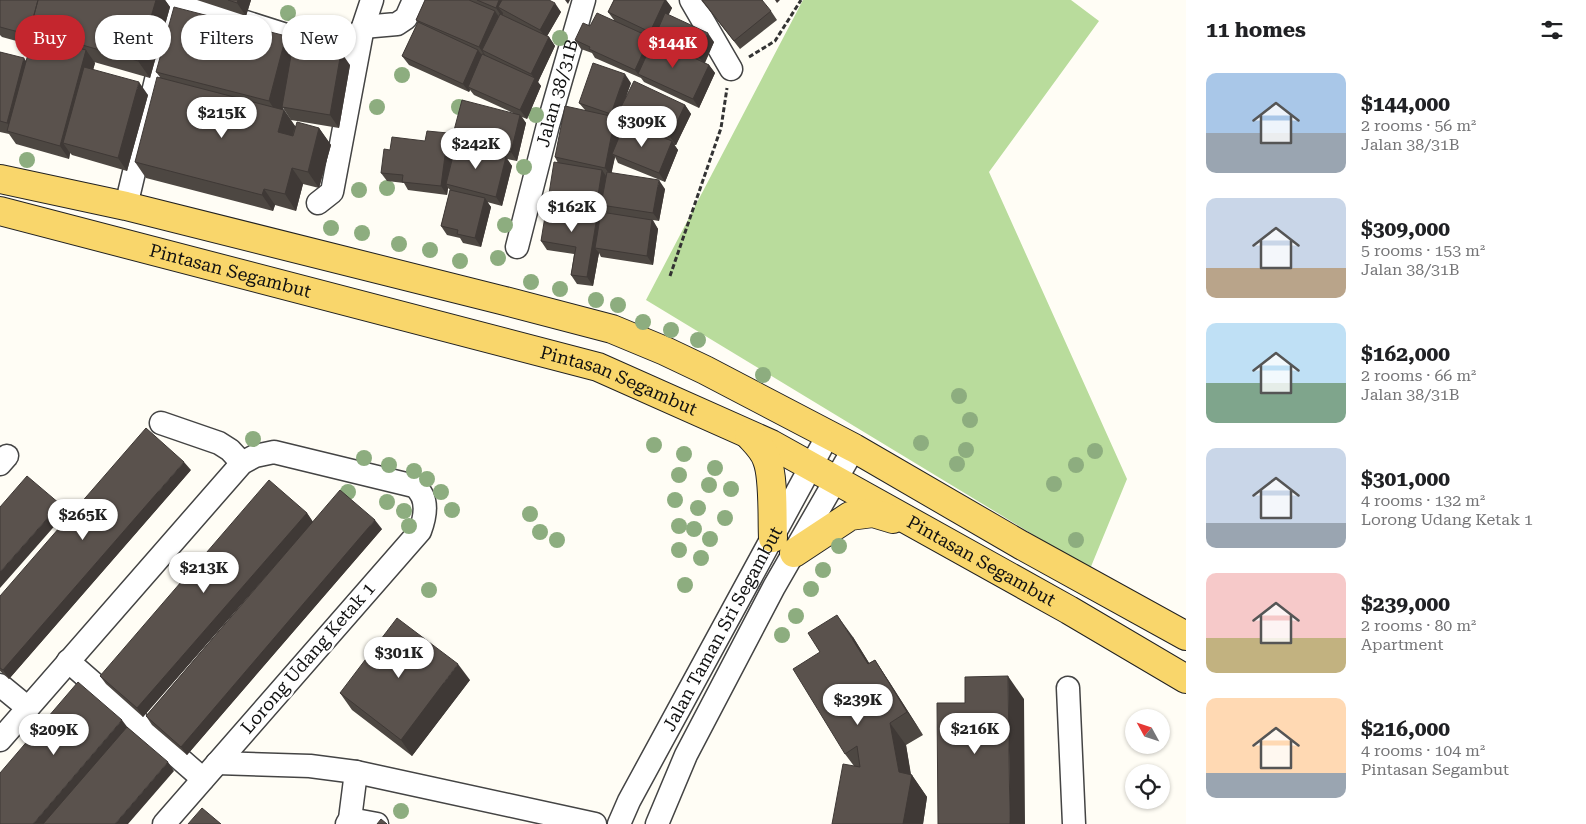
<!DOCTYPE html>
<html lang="en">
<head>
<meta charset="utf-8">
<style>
  body { margin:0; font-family:"Roboto Serif",serif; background:#f6f6f6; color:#202124; height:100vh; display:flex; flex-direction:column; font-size:19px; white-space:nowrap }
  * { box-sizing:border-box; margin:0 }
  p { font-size:16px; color:#757577 }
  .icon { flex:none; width:28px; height:28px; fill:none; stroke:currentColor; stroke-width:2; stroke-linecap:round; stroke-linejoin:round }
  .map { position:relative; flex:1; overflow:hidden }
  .side { display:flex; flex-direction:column; background:#fff; width:400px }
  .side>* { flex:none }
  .banner { position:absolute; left:15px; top:15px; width:475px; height:45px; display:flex; gap:10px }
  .needle { width:32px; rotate:310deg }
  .buttons { position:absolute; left:1125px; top:709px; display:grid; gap:10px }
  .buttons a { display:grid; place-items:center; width:45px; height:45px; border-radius:50%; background:#fff; box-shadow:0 1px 4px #0004; font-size:25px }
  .price { position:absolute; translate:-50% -42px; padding:0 11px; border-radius:18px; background:#fff; color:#222; font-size:16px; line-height:32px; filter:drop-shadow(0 1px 2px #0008) }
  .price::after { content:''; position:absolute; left:50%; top:30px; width:15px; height:11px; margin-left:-8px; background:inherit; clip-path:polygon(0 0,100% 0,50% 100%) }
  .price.current { background:#c4262e; color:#fff }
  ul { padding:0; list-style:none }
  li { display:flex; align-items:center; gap:15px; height:125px; padding:0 20px }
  li span { display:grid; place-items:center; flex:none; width:140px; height:100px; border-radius:10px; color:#555 }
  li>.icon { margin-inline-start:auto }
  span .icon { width:60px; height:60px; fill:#fffc; stroke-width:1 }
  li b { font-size:21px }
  h2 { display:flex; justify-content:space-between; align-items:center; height:60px; padding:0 20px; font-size:21px }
  .pill { padding:0 18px; border-radius:22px; background:#fff; box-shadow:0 1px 4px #0004; font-size:18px; line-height:45px }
  .pill.current { background:#c4262e; color:#fff }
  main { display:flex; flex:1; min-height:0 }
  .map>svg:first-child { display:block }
  .forest { fill:#b9dc9c }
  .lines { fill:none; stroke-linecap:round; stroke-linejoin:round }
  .minor-casing { stroke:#444; stroke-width:25 }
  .major-casing { stroke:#222; stroke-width:30 }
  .path { stroke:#333; stroke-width:3; stroke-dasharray:5 2.5; stroke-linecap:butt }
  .minor { stroke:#fff; stroke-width:22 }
  .major { stroke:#f9d66b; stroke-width:28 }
  .tree { fill:#8dad7f }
  .wall { fill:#4d4742; fill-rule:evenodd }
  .shaded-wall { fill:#3f3936 }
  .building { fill:#5a524d; stroke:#3f3936 }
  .labels { text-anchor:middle; stroke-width:5; stroke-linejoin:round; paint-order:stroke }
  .street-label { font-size:18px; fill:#111; stroke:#fff }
</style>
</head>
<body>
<main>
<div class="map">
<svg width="1186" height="824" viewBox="0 0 1186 824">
  <rect width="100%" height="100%" fill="#fffdf5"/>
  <path class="forest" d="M803,0H1071L1099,21L989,172L1127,479L1090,569L646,300Z"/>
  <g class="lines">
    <g class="minor-casing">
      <g id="minor">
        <path d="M177,0L336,51C353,49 355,41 363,28"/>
        <path d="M691,0L731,69"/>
        <path d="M363,27L397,24L406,18L414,0"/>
        <path d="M318,203L332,192L363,27L372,0"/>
        <path d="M126,206L175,0"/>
        <path id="s1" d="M517,247L548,125L584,0"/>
        <path d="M161,423L219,443L230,450L242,463"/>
        <path d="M0,464L7,456"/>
        <path d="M68,661L203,779"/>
        <path d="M0,685L28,708"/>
        <path d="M1068,688L1074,824"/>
        <path d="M0,740L242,463L255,456L274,452L414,486C429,497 426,515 420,531L164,824"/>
        <path d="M217,763L310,766L356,772L595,824"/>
        <path d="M350,819L377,824"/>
        <path d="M347,824L350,819L356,772"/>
        <path id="s2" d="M619,824L629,801L828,435"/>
        <path d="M657,824L686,755L774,587L854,448"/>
      </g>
    </g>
    <g class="major-casing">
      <g id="major">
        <path d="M0,179L126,206L501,300L612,329L665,351L705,370L854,448L1021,545L1186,636"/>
        <path id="s3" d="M0,211L598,367L771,444L1069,610L1186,679"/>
        <path d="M749,435C756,443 764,450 767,460C774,477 772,519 773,538"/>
        <path d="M794,553L850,516L873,513L893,519"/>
      </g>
    </g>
    <path class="path" d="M749,57L775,41L801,0
      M670,276L721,128L727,88"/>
    <use href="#minor" class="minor"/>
    <use href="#major" class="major"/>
  </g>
  <g class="tree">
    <circle cx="288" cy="13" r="8"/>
    <circle cx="560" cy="38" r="8"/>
    <circle cx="402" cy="75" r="8"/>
    <circle cx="377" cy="107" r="8"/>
    <circle cx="459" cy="107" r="8"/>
    <circle cx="536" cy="115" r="8"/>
    <circle cx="27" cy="160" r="8"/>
    <circle cx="524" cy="167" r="8"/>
    <circle cx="387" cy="188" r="8"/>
    <circle cx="359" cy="190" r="8"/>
    <circle cx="505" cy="225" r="8"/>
    <circle cx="331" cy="228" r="8"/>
    <circle cx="362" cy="233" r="8"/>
    <circle cx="399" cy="244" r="8"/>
    <circle cx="430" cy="250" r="8"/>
    <circle cx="498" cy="258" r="8"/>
    <circle cx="460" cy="261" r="8"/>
    <circle cx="531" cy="282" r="8"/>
    <circle cx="560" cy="289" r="8"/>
    <circle cx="596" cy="300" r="8"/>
    <circle cx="618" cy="305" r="8"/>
    <circle cx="643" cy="322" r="8"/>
    <circle cx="671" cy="330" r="8"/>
    <circle cx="698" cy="340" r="8"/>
    <circle cx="763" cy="375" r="8"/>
    <circle cx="959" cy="396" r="8"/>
    <circle cx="970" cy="420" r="8"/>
    <circle cx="253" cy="439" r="8"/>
    <circle cx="921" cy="443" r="8"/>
    <circle cx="654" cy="445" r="8"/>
    <circle cx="966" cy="450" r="8"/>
    <circle cx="1095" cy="451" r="8"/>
    <circle cx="684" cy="454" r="8"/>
    <circle cx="364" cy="458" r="8"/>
    <circle cx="957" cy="464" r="8"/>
    <circle cx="389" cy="465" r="8"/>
    <circle cx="1076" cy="465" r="8"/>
    <circle cx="715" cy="468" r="8"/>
    <circle cx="414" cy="471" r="8"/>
    <circle cx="679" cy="475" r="8"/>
    <circle cx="427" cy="479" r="8"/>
    <circle cx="1054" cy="484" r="8"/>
    <circle cx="709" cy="485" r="8"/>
    <circle cx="731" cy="489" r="8"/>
    <circle cx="348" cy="492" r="8"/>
    <circle cx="441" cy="492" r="8"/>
    <circle cx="675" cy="500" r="8"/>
    <circle cx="387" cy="502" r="8"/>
    <circle cx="698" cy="508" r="8"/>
    <circle cx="452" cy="510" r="8"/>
    <circle cx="404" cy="511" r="8"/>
    <circle cx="530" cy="514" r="8"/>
    <circle cx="725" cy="518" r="8"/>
    <circle cx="409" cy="526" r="8"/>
    <circle cx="679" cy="526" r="8"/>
    <circle cx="694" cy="529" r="8"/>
    <circle cx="540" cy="532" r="8"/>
    <circle cx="710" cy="539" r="8"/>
    <circle cx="557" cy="540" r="8"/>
    <circle cx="1076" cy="540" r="8"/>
    <circle cx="839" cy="546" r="8"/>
    <circle cx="679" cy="550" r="8"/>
    <circle cx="701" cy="558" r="8"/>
    <circle cx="823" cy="570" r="8"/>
    <circle cx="685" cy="585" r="8"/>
    <circle cx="811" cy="589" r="8"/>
    <circle cx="429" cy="590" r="8"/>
    <circle cx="796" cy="616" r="8"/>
    <circle cx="782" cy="635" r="8"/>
    <circle cx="401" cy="811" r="8"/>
  </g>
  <path class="wall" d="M0,0H165L170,7L150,78L94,62L95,63L93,70L148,95L127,171L72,155L70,153L69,159L16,144L9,134L0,132V52L26,62L31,45L2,37L0,35Z
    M197,0H251L246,16Z
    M425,0H549L561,12L547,36L549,37L555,46L538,82L541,86L527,119L522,117L526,123L517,161L507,159L512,166L502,206L487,202L491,207L481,247L463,243L460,238L447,235L441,226L450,190L448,188L447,195L408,190L404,183L387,181L381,173L390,150L425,141L448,133L454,142L452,161L456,144L452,138L513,113L474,95L470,90L469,92L409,65L402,56L418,23L416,20Z
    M614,0H666L672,8L668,15L714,42L705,63L709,65L715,73L699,108L644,82L641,78L595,58L592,53L581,49L575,40L590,26L614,20L608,12Z
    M701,0L771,11L777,20L740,49Z
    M293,46L350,65L339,128L291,120L283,108V109L284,110L295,126L319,128L331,145L319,188L303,184L296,211L275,205L273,211L146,178L135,162L160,77L156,72Z
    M631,83L626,96L685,105L691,114L676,145H674L678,150L665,182L618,163L615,157L611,173L665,189L659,221L653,220L658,229L653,265L601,257L599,253L593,286L577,284L571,275L574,254L547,250L541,241L551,204L548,200L558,163L555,157L585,110L579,103ZM620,115L624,122L640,129L619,138L621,125L618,121ZM603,208L607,213L603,212Z
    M191,470L9,679L0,671V596Z
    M307,513L313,522L382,529L187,755L152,725L146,716L282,558L143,717L106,684L100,676Z
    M853,637L869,663L875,660L890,683L923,735L906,745L911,774L927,797L923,824H832L854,766L845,754Z
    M470,680L412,756L352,710L340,693Z"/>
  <path class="shaded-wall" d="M156,0H165L170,7L150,78L138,61Z
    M238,0H251L246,16L237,3Z
    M499,0H509L498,7L503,13L502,17L496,8Z
    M565,0H570L568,4Z
    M665,0H666L672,8L658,37L655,36L657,39L656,40L650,32Z
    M775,0H780L777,3Z
    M555,3L561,12L546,38L540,30Z
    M495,11L501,20L482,50L485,55V56L479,47Z
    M708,33L714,42L704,64L698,56Z
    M286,36L298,52L282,107L283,108L280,118L269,101Z
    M549,37L555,46L538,82L541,86L527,119L520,110L535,79L531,74Z
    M650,37L656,45L638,74L641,78L635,70Z
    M86,50L95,63L72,145L63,143L70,153L69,159L60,146Z
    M478,50L485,59L468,87L470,90L469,92L463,84Z
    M341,52L350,65L339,128L330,115Z
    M24,58L33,71L14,133L7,123Z
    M709,65L715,73L699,108L693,99Z
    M625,74L631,83L620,114L618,113L620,115L618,121L621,125L615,155L612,154L615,157L611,176L605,168L615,119L611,114Z
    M139,82L148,95L127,171L118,158Z
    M685,105L691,114L676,145L670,137Z
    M284,110L295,126L289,148L278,132Z
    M520,115L526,123L517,161L511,152Z
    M319,128L331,145L319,188L308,172Z
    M448,133L454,142L449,185L446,184L448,188L447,195L441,186Z
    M672,141L678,150L665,182L659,173Z
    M506,157L512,166L502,206L496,197Z
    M292,168L303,184L296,211L285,194Z
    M602,170L608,179L601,205L603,208L602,217L596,208Z
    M659,180L665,189L659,221L653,213Z
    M264,189L275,205L273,211L262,195Z
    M485,198L491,207L481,247L475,238Z
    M598,211L604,220L595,248L599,253L593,286L587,277Z
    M652,220L658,229L653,265L647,256Z
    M184,462L191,470L9,679L3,670Z
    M60,504L66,513L0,588V572Z
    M307,513L313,522L143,717L137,708Z
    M375,520L382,529L187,755L181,747Z
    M837,615L853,637L884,687L868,664Z
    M875,660L890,683L923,735L907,712Z
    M458,664L470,680L412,756L401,740Z
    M1008,676L1024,699L1025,824H1010Z
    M122,720L128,728L46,824H33Z
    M890,723L906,745L911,777L912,775L927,797L923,824H903L899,772Z
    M168,762L174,771L128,824H115Z"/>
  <path class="building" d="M0,0H38L30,30L31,32L30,35L0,27Z
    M38,0H156L138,61L30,30Z
    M228,0H238L237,3Z
    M425,0H469L495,11L479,47L416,20Z
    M477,0H499L496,8Z
    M502,0H549L555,3L540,30L498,7Z
    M614,0H665L650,32L608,12Z
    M702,0H762L771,11L734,41Z
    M174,7L286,36L269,101L156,72Z
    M597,13L650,37L635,70L589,49L590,47L575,40L583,23L590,26Z
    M665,13L708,33L698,56L655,36Z
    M500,14L549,37L531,74L482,50Z
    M418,22L478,50L463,84L402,56Z
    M33,36L86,50L60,146L7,131Z
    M654,39L709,65L693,99L638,74Z
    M293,44L341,52L330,115L282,107Z
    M0,52L24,58L7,123L0,121Z
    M482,54L535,78L520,110L468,87Z
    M593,63L625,74L611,114L579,103Z
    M84,67L139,82L118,158L63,143Z
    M157,77L284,110L278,132L293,136L297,122L319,128L308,172L292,168L285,194L264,189L262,195L135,162Z
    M634,81L685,105L670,137L618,113Z
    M462,100L520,115L511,152L452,138Z
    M565,106L615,117L605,168L555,157Z
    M625,123L672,141L659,173L612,154Z
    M427,131L448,133L441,186L402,182L403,175L381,173L384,149L390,150L392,137L425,141Z
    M456,144L506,157L496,197L446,184Z
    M554,162L602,170L596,208L548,200Z
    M607,172L659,180L653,213L601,205Z
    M450,190L485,198L475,238L457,234L458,230L441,226Z
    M547,204L598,211L587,277L571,275L576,247L541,241Z
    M601,212L652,220L647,256L595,248Z
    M146,428L184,462L3,670L0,668V596Z
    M27,476L60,504L0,572V507Z
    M269,480L307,513L137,708L100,676Z
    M340,490L375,520L181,747L146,716Z
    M837,615L868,664L875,660L907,712L890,723L899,772L912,775L903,824H832L843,764L860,767L857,746L845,754L793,669L820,652L808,633Z
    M397,618L458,664L401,740L340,693Z
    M1008,676L1010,824H938L937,703H965V677Z
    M78,682L122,720L33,824H0V773Z
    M127,727L168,762L115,824H43Z
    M202,808L221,824H188Z
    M381,819L387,824H377Z"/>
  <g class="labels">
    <g class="street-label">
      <text dy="6" stroke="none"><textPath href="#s1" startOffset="159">Jalan 38/31B</textPath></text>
      <text dy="6" stroke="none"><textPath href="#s3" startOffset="238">Pintasan Segambut</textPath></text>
      <text dy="6" stroke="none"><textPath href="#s3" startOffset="642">Pintasan Segambut</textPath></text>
      <text dy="6" stroke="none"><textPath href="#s3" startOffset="1048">Pintasan Segambut</textPath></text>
      <text dy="6" stroke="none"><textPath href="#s2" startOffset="221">Jalan Taman Sri Segambut</textPath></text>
      <text transform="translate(308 658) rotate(-49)" y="6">Lorong Udang Ketak 1</text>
    </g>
  </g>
</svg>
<div class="buttons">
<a><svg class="needle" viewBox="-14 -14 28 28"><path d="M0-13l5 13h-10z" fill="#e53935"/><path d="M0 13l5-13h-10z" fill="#757577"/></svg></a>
<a><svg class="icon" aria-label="locate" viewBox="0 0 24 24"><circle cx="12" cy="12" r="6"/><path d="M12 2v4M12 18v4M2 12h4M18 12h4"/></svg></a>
</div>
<b class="price current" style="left:673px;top:69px">$144K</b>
<b class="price" style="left:222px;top:139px">$215K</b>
<b class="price" style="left:642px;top:148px">$309K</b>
<b class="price" style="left:476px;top:170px">$242K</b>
<b class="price" style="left:572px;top:233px">$162K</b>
<b class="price" style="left:83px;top:541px">$265K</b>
<b class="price" style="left:204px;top:594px">$213K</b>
<b class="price" style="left:399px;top:679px">$301K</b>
<b class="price" style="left:858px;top:726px">$239K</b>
<b class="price" style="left:975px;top:755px">$216K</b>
<b class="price" style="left:54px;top:756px">$209K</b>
<div class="banner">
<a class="pill current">Buy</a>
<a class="pill">Rent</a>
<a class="pill">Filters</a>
<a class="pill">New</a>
</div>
</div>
<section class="side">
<h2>11 homes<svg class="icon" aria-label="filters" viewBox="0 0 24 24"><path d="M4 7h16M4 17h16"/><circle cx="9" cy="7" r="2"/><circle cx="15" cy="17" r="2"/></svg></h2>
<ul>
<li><span style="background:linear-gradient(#a9c7e8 60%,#9aa5b1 0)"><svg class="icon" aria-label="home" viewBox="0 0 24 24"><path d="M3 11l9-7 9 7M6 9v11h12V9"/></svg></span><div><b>$144,000</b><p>2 rooms · 56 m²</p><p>Jalan 38/31B</p></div></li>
<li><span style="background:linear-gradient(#c9d6e8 70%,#b9a48a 0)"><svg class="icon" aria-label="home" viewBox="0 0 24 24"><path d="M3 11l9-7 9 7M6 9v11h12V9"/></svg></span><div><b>$309,000</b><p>5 rooms · 153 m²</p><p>Jalan 38/31B</p></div></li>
<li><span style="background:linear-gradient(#bfe0f5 60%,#7fa58c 0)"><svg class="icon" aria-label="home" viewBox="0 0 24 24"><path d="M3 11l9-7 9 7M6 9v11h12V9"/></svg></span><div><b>$162,000</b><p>2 rooms · 66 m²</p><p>Jalan 38/31B</p></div></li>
<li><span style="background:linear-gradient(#c9d6e8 75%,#9aa5b1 0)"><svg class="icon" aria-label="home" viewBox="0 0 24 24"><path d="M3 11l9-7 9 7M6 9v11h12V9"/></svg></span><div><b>$301,000</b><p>4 rooms · 132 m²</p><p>Lorong Udang Ketak 1</p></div></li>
<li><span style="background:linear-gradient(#f6c9c9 65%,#c2b280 0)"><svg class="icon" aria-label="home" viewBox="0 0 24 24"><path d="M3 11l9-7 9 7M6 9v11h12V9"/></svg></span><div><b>$239,000</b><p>2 rooms · 80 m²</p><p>Apartment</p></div></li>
<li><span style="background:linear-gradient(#ffd9b3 75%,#9aa5b1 0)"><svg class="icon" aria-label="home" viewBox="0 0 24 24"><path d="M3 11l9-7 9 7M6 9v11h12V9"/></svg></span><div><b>$216,000</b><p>4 rooms · 104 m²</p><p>Pintasan Segambut</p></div></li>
</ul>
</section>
</main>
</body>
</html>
